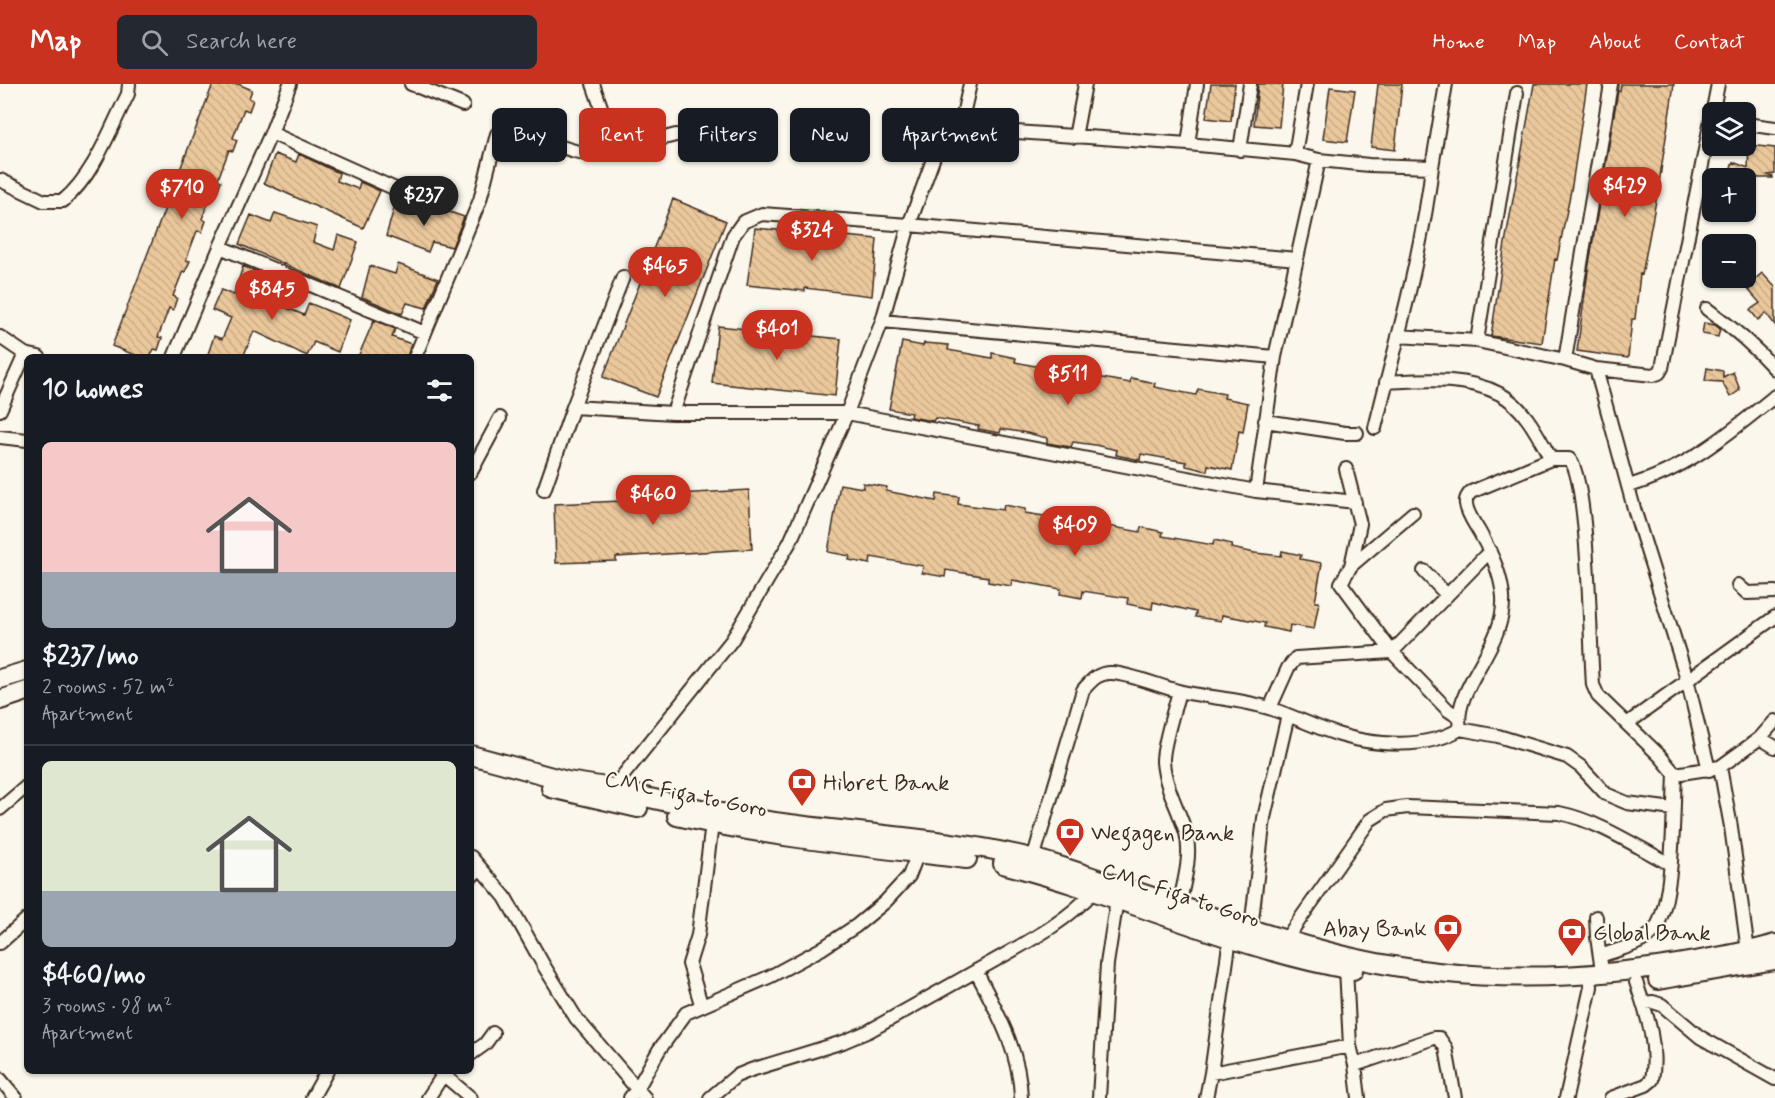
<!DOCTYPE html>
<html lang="en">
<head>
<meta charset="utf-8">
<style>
  body { margin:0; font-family:Mynerve,sans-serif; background:#242831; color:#f1f3f6; height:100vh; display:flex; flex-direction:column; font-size:22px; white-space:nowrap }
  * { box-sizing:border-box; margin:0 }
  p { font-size:20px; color:#9ea1a6 }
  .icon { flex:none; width:33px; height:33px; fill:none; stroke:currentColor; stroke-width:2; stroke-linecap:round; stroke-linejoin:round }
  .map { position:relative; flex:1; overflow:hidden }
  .side { position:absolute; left:24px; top:270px; width:450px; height:720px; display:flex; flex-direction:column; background:#171b24; border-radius:9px; box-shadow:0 2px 4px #0004 }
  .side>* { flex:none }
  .banner { position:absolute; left:492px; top:24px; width:570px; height:54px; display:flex; gap:12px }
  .buttons { position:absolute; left:1702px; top:18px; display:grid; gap:12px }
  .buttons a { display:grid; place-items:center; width:54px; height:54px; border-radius:9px; background:#171b24; box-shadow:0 2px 4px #0004; font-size:30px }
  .price { position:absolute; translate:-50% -51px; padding:0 14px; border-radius:21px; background:#c8321e; color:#fff; font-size:20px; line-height:39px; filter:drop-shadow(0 2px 3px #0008) }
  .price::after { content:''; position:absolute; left:50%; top:36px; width:18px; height:14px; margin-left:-9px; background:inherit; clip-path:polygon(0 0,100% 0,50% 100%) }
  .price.selected { background:#222; color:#fff }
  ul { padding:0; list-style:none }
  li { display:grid; align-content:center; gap:12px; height:318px; padding:0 18px }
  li+li { border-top:2px solid #363941 }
  li span { display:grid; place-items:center; height:186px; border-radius:9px; color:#555 }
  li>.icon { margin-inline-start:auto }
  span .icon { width:108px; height:108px; fill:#fffc; stroke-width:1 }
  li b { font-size:26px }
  h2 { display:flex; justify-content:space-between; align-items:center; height:72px; padding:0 18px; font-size:26px }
  .chip { padding:0 21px; border-radius:9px; background:#171b24; box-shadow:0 2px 4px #0004; font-size:21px; line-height:54px }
  .chip.selected { background:#c8321e; color:#fff }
  header { display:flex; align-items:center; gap:36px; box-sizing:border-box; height:84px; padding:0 30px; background:#c8321e; color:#fff }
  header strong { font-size:28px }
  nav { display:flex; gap:33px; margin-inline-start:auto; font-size:21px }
  .search { width:420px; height:54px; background:#242831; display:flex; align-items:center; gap:15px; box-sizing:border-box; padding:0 21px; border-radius:9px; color:#9ea1a6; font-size:22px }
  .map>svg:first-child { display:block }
  .building { fill:url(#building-back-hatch); stroke:#3b2a1e; stroke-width:1.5 }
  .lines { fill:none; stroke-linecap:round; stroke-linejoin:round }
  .minor-casing { stroke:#3b2a1e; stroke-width:16 }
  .primary-casing { stroke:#3b2a1e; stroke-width:22 }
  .minor { stroke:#fbf7ec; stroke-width:12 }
  .primary { stroke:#fbf7ec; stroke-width:18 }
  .labels { text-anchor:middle; stroke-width:4.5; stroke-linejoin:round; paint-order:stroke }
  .poi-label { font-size:22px; fill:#3b2a1e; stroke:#fbf7ec; text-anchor:start }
  .street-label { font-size:22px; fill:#3b2a1e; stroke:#fbf7ec }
</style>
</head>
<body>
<header>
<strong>Map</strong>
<div class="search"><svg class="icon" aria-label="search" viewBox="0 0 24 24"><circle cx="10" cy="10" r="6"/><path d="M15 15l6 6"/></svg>Search here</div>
<nav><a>Home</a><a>Map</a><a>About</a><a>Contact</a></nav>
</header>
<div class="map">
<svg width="1775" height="1014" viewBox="0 0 1775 1014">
  <defs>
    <pattern id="building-back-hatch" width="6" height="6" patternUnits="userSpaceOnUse" patternTransform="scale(1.5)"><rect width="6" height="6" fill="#ebc89c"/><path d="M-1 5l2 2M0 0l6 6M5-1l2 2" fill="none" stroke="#caac86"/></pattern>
  </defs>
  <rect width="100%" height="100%" fill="#fbf7ec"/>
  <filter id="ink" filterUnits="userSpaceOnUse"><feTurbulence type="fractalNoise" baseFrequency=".0167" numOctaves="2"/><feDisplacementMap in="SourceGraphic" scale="12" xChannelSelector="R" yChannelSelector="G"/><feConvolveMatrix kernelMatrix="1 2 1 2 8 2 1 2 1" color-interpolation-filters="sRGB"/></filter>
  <g filter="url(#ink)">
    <path class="building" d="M213,0H238L252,6L249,14L253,16L249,27L244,25L233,54L237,56L233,67L229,66L218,95L221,97L217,108L213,106L202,135L206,137L202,148L197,147L186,176L190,177L185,188L183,187L173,212L177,214L173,226L169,224L158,253L162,254L158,266L154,265L150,273H140L112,262Z
      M1211,0H1235L1231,37L1206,34Z
      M1258,0H1283L1279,43L1254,41Z
      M1378,0H1402L1395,66L1371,63Z
      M1534,0H1587L1572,101L1557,176L1555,175L1542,259L1491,252L1505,159Z
      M1621,0H1674L1658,106L1642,191L1640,190L1635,235H1632L1628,274L1577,267L1589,180L1618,7H1620Z
      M1330,3L1355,6L1347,58L1323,55Z
      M1749,61L1775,64V90L1768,91L1773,93V94H1727L1733,78L1748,84Z
      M275,70L296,78L299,70L339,89L337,97L358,105L360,98L380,107L363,144L264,99Z
      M673,115L726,137L656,313L603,293Z
      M427,120L464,133L452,163L432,158L428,168L386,152L395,121L420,129L421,124Z
      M275,129L317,143L313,158L334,166L338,151L358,158L341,205L239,160L251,131L271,139Z
      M755,144L877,155L872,212L805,204V207L747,201Z
      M398,180L438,195L426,224L407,219L402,230L362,213L370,182L395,190Z
      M243,182L264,191L263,203L279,211L275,219L304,231L309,219L350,236L338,268L314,258L307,272L254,247L243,273H207L214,252L222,255L231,234L212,226L221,206L234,211Z
      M1762,189L1775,203V241L1766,229L1758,236L1750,226L1760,219L1746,203Z
      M374,236L395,245L392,253L411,260L407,273H358Z
      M1704,239L1715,241L1720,245L1718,253L1702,250Z
      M718,242L841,255L835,312L712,299Z
      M902,258L923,262L924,259L949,261L948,266L992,274V269L1016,274L1015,278L1060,287V282L1086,286L1085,291L1130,299L1131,294L1155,299L1154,303L1196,311L1198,305L1225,310L1224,314L1248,319L1243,348L1239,347L1232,386L1208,381L1207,387L1186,382V378L1141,370L1140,376L1116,371L1117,366L1095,361L1073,358L1071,363L1047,359V354L1027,349L1001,345L1000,349L978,345L979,342L935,334L933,337L910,333L911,329L889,325Z
      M1707,284L1723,287V293L1733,288L1740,306L1730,313L1722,298L1705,297Z
      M863,399L887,403L886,407L936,417L937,410L959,413L958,420L1003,426L1004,421L1025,425V429L1075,437L1076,432L1098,435L1097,440L1140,448L1141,443L1163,448L1162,452L1213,461L1214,456L1232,460L1231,464L1255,469L1281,472L1282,467L1301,471L1300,475L1322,479L1315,518H1319L1314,545L1290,541L1289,548L1264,543L1265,539L1222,531L1221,537L1195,533L1196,528L1153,518L1152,525L1127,520L1128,514L1083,507L1082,514L1060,510L1061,505L1012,496L1011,502L988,498V493L946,486L945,493L922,489L923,482L871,473L870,480L849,476L850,472L828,468L840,400L863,404Z
      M749,406L752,465L616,473V477L556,479L554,420L622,417V413Z"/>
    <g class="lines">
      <g class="minor-casing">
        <path id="minor" d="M411,0L463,21
          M1746,40L1775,44
          M960,44L1188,60L1295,70L1319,76L1369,81L1432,83L1446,0
          M271,49L420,116
          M1075,53L1085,0
          M1188,60L1197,0
          M616,66L676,51
          M1240,66L1250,0
          M1295,70L1307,0
          M0,96L44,117H63C94,91 110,46 128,10L129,0
          M220,163L425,249
          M1707,225C1732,243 1754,262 1775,285
          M882,237L1275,273
          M1398,252L1477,257L1565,276L1596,285
          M0,253L25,270L39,273
          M1477,257L1517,9
          M174,273L220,163L271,49L290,0
          M415,273L480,116L497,50L506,43C546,51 573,79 616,66L593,0
          M1565,276L1611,0
          M1386,298C1423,296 1466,292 1500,310C1524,322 1539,353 1551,375
          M573,323L623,193
          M0,326L25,270
          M673,329L733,152L743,138L762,130L909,141L935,70L960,44L970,0
          M1265,337L1345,349H1357
          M1375,344C1396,259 1422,169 1432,83
          M0,353L27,356
          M1346,385L1360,440L1351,482L1341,499L1392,568L1448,626L1457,632
          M471,388L500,334
          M1628,402C1684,387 1731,348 1775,312
          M544,406L573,323L673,329H847L1256,407L1355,418
          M1256,407L1275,273L1319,76
          M1352,481L1413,429
          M1424,487L1446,510
          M1738,501L1747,509L1775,508
          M1270,624L1288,584L1296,574L1392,568L1490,467
          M1628,639L1775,533
          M1460,645C1452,603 1506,563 1503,513C1501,489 1491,469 1480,449C1475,440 1467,430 1466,420C1465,415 1468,411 1471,408L1551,375H1569C1589,393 1590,564 1593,601L1598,612L1660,672L1675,690C1673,725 1675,828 1651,850C1638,862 1616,866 1600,872
          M1760,654L1775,663
          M1720,683L1731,743L1748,867
          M1709,686L1687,595L1635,428L1596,285L1653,291L1659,289L1662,284L1718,0
          M1675,690L1720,683L1760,654L1775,637
          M610,710L613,704L732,556L790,458L847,329L882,237L909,141L1297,175
          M0,725L27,702
          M471,773L505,813L544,882L576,934L637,1005L659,966L686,929L771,892L821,865L856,842L885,818L909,792L918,769
          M1033,775L1083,606C1091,597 1098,588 1112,589C1130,590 1159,602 1178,607C1209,614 1242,615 1272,625C1295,633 1317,644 1340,651C1376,662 1427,665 1460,645L1498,652L1567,673L1581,683L1606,710L1627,719L1673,725
          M471,793L480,784
          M1179,821C1184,799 1192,771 1186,749C1179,726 1165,703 1163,678C1162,663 1175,624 1179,607
          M1596,833L1597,853L1601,880
          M1251,844L1264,734L1288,631
          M1230,854L1211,989L1350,962
          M1286,855L1370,736L1386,726L1407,723L1559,729C1599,737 1635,762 1670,780
          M0,859L27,835
          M1346,884L1350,962L1355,981L1359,1014
          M976,887C1017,863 1063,842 1094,807
          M1643,919L1653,918L1662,921L1700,953L1775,995
          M701,920L689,880L698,851L712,740
          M471,970L485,960L493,949
          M1355,981L1434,954H1439L1446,964L1455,1014
          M439,987L471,1014
          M0,995L16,1014
          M312,1014L327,987
          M428,1014L443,991L448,987
          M630,1014L637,1005L645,1014
          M710,1014L736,992L751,986L843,958L869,947L976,887C997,928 1020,967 1021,1014
          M1099,1014L1107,880L1117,815
          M1206,1014L1211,989
          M1566,1014L1591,903L1590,891
          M1611,1014L1646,1001L1652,996C1658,961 1647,931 1636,898"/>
      </g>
      <g class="primary-casing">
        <path id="primary" d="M0,595L27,587
          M0,616L27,607
          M471,671L567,697L613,704L623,708C671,719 719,730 768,737C855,750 945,753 1031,774C1060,781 1088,792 1116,801C1194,826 1273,855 1353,874C1468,900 1585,897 1700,876C1725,871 1751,868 1775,860
          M551,704L638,724
          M677,732C773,754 870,763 967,775
          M1003,780C1121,810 1233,865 1353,886
          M1658,896L1775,876"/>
      </g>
      <use href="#minor" class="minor"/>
      <use href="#primary" class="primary"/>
    </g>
  </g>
  <defs>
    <g id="bank-pin" transform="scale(1.5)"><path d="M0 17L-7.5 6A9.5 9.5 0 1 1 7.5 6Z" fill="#c8321e" stroke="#fbf7ec"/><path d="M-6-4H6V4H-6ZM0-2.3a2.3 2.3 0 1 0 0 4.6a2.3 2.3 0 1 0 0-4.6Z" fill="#fff"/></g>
  </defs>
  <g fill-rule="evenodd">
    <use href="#bank-pin" x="802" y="698"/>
    <use href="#bank-pin" x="1070" y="748"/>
    <use href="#bank-pin" x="1448" y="844"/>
    <use href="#bank-pin" x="1572" y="848"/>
  </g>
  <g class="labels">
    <g class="poi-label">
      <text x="823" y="706">Hibret Bank</text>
      <text x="1091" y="756">Wegagen Bank</text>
      <text x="1427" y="852" text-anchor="end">Abay Bank</text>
      <text x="1593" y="856">Global Bank</text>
    </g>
    <g class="street-label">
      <text transform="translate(686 709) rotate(11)" y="8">CMC Figa to Goro</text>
      <text transform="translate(1181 810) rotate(18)" y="8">CMC Figa to Goro</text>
    </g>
  </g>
</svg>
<div class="buttons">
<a><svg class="icon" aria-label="layers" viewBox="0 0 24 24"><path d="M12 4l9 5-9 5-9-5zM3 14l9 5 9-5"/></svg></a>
<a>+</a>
<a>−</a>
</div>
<b class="price" style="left:1625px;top:134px">$429</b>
<b class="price" style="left:182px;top:136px">$710</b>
<b class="price selected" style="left:424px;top:143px">$237</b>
<b class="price" style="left:812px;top:178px">$324</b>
<b class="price" style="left:665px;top:214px">$465</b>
<b class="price" style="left:272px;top:237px">$845</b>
<b class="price" style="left:777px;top:277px">$401</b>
<b class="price" style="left:1068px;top:322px">$511</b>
<b class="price" style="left:653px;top:442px">$460</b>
<b class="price" style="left:1075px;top:473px">$409</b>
<div class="banner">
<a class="chip">Buy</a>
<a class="chip selected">Rent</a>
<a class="chip">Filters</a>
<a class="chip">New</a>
<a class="chip">Apartment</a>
</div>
<section class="side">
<h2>10 homes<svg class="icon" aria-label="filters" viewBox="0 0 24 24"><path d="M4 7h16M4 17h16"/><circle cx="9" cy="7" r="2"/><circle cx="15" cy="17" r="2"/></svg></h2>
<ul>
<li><span style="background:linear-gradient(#f6c9c9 70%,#9aa5b1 0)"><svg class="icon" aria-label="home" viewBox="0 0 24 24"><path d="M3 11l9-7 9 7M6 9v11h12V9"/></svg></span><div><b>$237/mo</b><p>2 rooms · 52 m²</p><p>Apartment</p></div></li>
<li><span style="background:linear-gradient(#dfe7d0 70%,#9aa5b1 0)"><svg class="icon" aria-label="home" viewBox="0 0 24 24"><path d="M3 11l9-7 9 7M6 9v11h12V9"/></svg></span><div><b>$460/mo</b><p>3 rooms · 98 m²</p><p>Apartment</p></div></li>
</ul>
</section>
</div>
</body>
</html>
